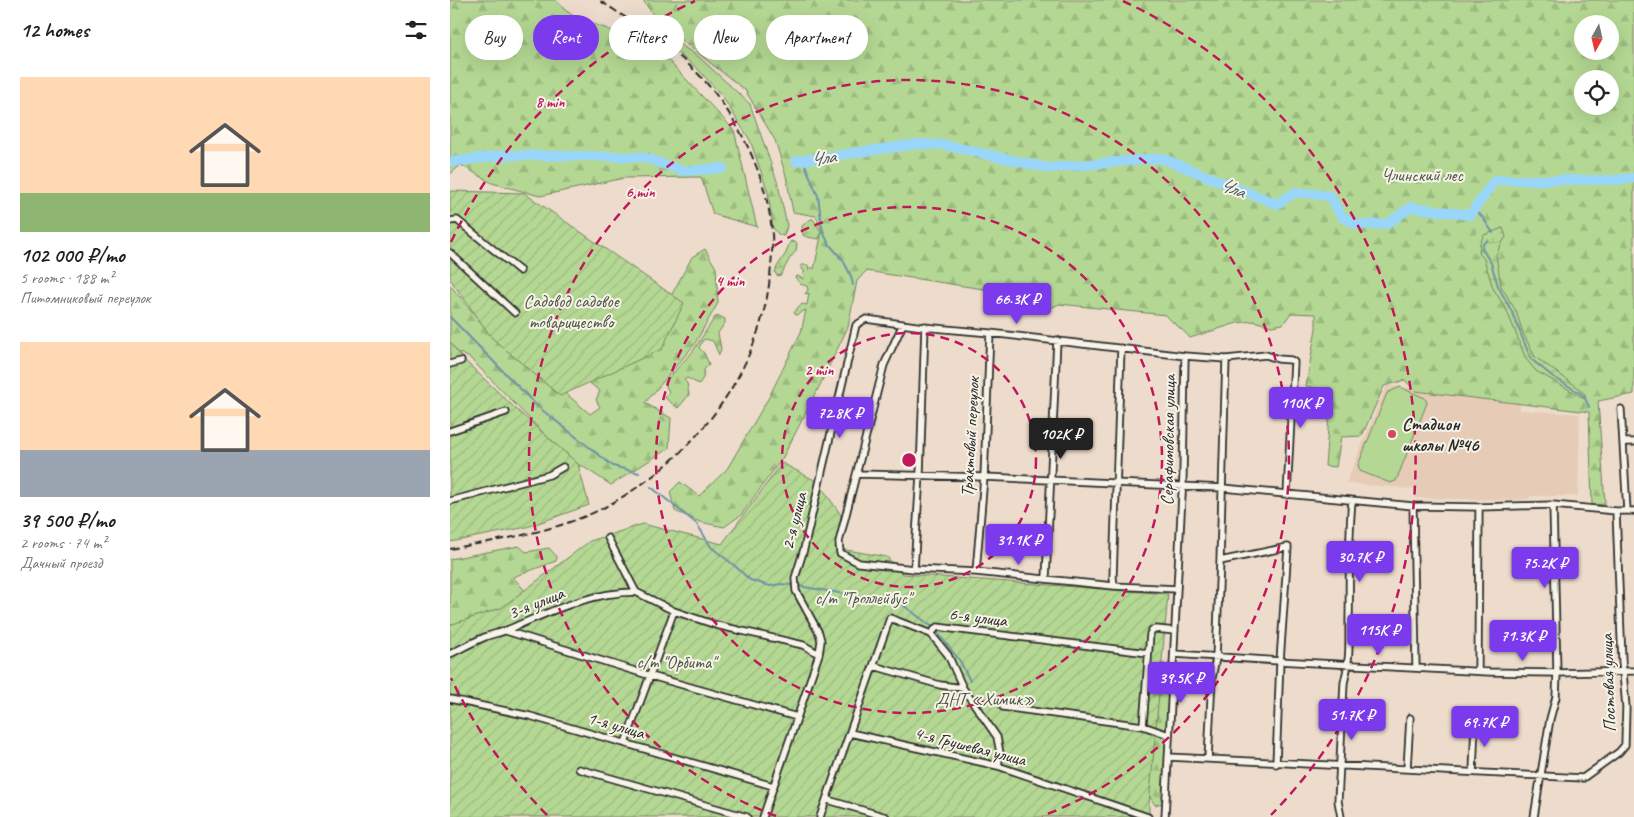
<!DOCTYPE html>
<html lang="en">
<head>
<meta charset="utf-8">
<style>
  body { margin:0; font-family:Caveat,sans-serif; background:#f2f2f2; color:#222; height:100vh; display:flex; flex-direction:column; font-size:19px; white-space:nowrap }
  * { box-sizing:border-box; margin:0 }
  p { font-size:16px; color:#767676 }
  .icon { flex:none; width:28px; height:28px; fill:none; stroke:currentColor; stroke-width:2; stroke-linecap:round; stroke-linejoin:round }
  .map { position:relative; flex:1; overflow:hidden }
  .panel { display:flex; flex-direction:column; background:#fff; width:450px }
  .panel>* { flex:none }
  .hud { position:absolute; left:15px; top:15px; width:475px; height:45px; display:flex; gap:10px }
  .needle { width:32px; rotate:188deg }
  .tools { position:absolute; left:1124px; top:15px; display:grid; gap:10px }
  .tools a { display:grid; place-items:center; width:45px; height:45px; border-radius:50%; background:#fff; box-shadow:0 5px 20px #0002; font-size:25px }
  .price { position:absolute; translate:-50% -42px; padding:0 11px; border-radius:5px; background:#7c3aed; color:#fff; font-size:16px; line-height:32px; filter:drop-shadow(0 1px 2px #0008) }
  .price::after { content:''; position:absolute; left:50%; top:30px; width:15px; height:11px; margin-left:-8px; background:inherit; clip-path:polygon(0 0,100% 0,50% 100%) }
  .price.on { background:#222; color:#fff }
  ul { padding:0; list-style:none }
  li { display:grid; align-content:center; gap:10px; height:265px; padding:0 20px }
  li span { display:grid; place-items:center; height:155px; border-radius:0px; color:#555 }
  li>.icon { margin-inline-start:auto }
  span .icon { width:90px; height:90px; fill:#fffc; stroke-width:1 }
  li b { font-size:21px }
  h2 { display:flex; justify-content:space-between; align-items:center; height:60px; padding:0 20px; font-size:21px }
  .pill { padding:0 18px; border-radius:22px; background:#fff; box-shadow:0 5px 20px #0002; font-size:18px; line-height:45px }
  .pill.on { background:#7c3aed; color:#fff }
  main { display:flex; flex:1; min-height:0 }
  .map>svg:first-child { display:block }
  .built { fill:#e6ccb7 }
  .grass { fill:#b4d893; stroke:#70825f }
  .forest { fill:url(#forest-firs); stroke:#70825f; fill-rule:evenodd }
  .wetland { fill:url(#wetland-marsh); stroke:#70825f }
  .garden { fill:url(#garden-furrows); stroke:#70825f }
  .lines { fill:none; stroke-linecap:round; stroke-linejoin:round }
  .stream { stroke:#6d92a7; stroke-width:2 }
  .river { stroke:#99d6fa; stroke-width:10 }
  .minor-casing { stroke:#2b2b2b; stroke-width:9 }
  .minor { stroke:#f7f3e8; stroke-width:5.5 }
  .rail { stroke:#2b2b2b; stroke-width:2; stroke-dasharray:8 4; stroke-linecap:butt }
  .ring { fill:none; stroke:#c2185b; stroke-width:2.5; stroke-dasharray:9 6 }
  .poi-dot { fill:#d1495b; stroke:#f7f3e8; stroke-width:2 }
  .labels { text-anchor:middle; stroke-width:4; stroke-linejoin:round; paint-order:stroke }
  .park-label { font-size:18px; fill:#4d5645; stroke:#f7f3e8 }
  .poi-label { font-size:18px; font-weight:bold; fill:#2b2b2b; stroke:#f7f3e8; text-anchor:start }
  .street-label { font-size:18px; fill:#2b2b2b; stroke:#f7f3e8 }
  .water-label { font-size:19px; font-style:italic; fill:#46565f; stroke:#f7f3e8 }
  .centre { fill:#c2185b; stroke:#f7f3e8; stroke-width:2.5 }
  .ring-label { font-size:15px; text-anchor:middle; font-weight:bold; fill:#c2185b; stroke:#f7f3e8; stroke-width:4; stroke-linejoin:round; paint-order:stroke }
</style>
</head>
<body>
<main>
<section class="panel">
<h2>12 homes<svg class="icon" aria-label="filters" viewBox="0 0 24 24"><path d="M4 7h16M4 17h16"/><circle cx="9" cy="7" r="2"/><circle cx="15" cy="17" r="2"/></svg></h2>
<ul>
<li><span style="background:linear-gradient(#ffd9b3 75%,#8fb573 0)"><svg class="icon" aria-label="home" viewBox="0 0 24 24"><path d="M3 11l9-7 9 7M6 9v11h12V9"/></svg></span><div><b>102 000 ₽/mo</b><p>5 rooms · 188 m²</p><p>Питомниковый переулок</p></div></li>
<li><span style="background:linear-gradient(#ffd9b3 70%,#9aa5b1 0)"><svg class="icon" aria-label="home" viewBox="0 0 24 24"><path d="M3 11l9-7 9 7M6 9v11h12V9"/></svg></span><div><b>39 500 ₽/mo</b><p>2 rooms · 74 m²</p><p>Дачный проезд</p></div></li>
</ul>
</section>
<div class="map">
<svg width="1184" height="817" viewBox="0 0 1184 817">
  <defs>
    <pattern id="forest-firs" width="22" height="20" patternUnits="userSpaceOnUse" patternTransform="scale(1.25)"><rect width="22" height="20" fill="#b4d893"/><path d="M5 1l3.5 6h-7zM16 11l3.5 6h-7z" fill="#9bba7f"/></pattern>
    <pattern id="wetland-marsh" width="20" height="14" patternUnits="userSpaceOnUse" patternTransform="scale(1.25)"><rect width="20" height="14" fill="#b4d893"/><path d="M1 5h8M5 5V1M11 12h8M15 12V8" fill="none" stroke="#9bba7f"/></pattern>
    <pattern id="garden-furrows" width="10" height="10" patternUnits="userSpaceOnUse" patternTransform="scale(1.25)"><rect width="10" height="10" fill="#b4d893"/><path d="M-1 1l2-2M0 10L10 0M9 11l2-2" fill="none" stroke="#9bba7f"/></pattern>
  </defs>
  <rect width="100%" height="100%" fill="#eddccb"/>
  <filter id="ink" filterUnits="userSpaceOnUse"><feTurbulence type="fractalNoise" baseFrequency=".02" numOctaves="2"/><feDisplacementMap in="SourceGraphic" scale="10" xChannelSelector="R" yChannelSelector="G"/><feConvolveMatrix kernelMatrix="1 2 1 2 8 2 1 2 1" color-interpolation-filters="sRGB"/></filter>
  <g filter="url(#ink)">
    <path class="built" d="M937,385L1070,402V410L1130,414L1128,496H1080L1079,499L1062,500L965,498L964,489L896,483Z"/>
    <path class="grass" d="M950,387L975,398L977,403L946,481L940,483L910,471L908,465L937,393Z"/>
    <path class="forest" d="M0,0H106L115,10L125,17L163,31L216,58L284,130L307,227L263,214L251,177L174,178L90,196L42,183L11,165L0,174Z
      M193,0H1184V394L1148,401L1155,504L1142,505L1139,412L965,391L955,380L934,386L912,436L891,437L886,467L875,466L881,391L856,386L866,328V314L841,313L833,324L822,326L803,321L787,323L740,338C732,328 723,324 716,315L609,304L590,313L559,293L416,271L407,281L398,327L368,389L333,457L291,515L274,527L250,522L225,511L220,492L230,482L249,496L277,469L319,397L351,332L356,310L346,315L344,313L349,306L353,304L357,305L359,293L355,294L358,290L357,286L350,284L345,277L348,276L353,279L354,277L352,274L355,272L351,269V265H358L359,270L361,267L364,269L372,232L366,216L343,212L336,176L325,140L295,90L208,22ZM1132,24H1160V51H1132ZM1132,79H1160V106H1132Z
      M203,27L249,57L300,104L328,184L337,226L334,236L329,235L323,228L318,192L300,140L272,96L248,69L202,33Z
      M255,249L266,268L268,303L244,345L195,403L221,418L219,448L161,485L132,466L120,465L112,452L20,358L1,349L0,347V285L43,337L94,375L140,414L150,407L146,400L150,391L132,377L216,305L242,257Z
      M269,316L275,319V323L268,333L271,349L269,355L263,341L255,339L252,341L249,348L254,353L259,364L254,370L253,378L249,384L237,378L234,380L237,383L239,395L228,408L215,398L219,392L216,386L215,382L243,351L265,317Z
      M69,546L76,552L99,548L107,557L106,561L63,577L77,593L52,609L0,631V559Z
      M708,662L720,666L722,670L715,802L705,805L695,789Z"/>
    <path class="wetland" d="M361,219H363L371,232L369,239L357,237L353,235L352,226Z
      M1053,228L1056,237L1051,244L1046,255L1051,286L1066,311L1073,333L1085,357L1126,386L1136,395L1134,398L1086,371L1076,359L1057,311L1043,288L1034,259L1029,253L1030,243L1034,235Z
      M341,241L347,243L346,251L340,258L331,275L327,276L325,272C327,265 332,260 336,253C338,248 338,245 341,241Z"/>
    <path class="garden" d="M0,191L74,193L234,303L212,349L110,396L42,338L0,279Z
      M0,342L12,358L66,409L128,464L139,505L77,527L0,542Z
      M332,463L368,482L391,515L385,548L437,557L453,574L718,594L699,804V817H0V625L51,608L140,541L193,524L272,544Z"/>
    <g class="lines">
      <path class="stream" d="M353,160L368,196L372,227L375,236L379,244L393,260L401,276L403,285
        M1025,209L1033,218L1043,233
        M1038,240L1033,244L1032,249L1041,263L1048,286L1062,312L1081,359L1102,376L1130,393L1134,396L1139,407
        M0,317L87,406L163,466L189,473
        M201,487L247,524L261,547L285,566L300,580L320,586L330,584L342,585
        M348,586L425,599L453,605L481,626
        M487,632L510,661L520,681"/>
      <path class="river" d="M346,161L467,144L495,145L598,168L711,158L827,204L846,192L880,196L892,217L908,225L937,224L961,207L1020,215L1045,180H1164L1184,178
        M0,162L55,155L193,157L233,171L273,168"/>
      <g class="minor-casing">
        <path id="minor" d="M0,221L7,220L70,271
          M0,253L65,313
          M453,324L434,365L389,542L390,553L409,563L464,569L526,572L664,586L727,589
          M0,364L11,361
          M1171,409L1177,511
          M0,431L56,412
          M1174,442H1184
          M407,474L534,477L773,488L963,506L1029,507L1103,505L1166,511H1184
          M0,501L99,475L113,467
          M963,506L966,668
          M158,538L186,592L224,611L266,625L353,645L369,654
          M770,561L776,359
          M464,569L470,475L475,326
          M526,572L534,477L540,333
          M596,579L607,340
          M664,586L663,577L671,348
          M56,631L201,676L347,717
          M0,654C12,648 23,642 35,637C42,634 50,633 57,630C99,612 140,592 186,592
          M724,654L830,661L838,547L770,561L766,658L762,678L758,759
          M828,661L1039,672L1107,673L1184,671
          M424,666L490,685L513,688
          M1028,671L1029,507
          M0,699L80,716L323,786
          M553,707L693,726L700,634L702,630L706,629L725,631
          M693,726L719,735
          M400,733L548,766L698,817
          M175,743L224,611
          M718,757L1133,778L1169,752L1175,745L1176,707L1172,661L1166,511
          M826,764L830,661
          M548,766L550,753L547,737L513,688L498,655L481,634L487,627L698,653
          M129,769L297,817
          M957,769L960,718
          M1023,772L1025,723
          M378,800L436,817
          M313,817L369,654L371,641L369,633L346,591L345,578L354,549L406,325L416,319L473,327L540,333L735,356L776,359L816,355L828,359L841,360L844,362L837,495
          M370,817L440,618L481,634
          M715,817L733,476L735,356
          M891,817L888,801L894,683C900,661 899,643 899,621C900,581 898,541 902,501
          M1084,817L1100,719L1106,697L1107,673L1103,505"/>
      </g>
      <use href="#minor" class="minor"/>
      <path class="rail" d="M0,549C52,539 107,532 155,507C239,462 305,381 319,285C321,268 323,250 322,233C318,183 296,135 267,96C236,54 191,28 149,0"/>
    </g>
  </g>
  <g class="ring">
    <circle cx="459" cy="460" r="127"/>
    <circle cx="459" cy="460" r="253"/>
    <path d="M326 816A380 380 0 1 1 592 816"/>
    <path d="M97 815A507 507 0 0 1 1 678M1 242A507 507 0 0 1 245 1M673 1A507 507 0 0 1 821 815"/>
  </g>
  <circle class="poi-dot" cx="942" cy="434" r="5"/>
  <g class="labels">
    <g class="park-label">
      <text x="972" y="181">Члинский лес</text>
      <text x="121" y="307">Садовод садовое<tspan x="121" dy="21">товарищество</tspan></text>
      <text x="413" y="604">с/т "Троллейбус"</text>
      <text x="226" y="668">с/т "Орбита"</text>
      <text x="535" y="705">ДНТ «Химик»</text>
    </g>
    <g class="poi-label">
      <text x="952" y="430">Стадион<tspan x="952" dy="21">школы №46</tspan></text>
    </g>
    <g class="street-label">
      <text transform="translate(520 437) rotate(-87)" y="6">Трактовый переулок</text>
      <text transform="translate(718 440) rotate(-89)" y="6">Серафимовская улица</text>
      <text transform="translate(344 521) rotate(-76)" y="6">2-я улица</text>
      <text transform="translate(86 603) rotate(-22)" y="6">3-я улица</text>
      <text transform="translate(528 617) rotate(7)" y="6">6-я улица</text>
      <text transform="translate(1158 683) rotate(-92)" y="6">Постовая улица</text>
      <text transform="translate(166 725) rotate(16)" y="6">1-я улица</text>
      <text transform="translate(520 746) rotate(14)" y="6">4-я Грушевая улица</text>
    </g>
    <g class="water-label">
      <text transform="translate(373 157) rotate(-8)" y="7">Чла</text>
      <text transform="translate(783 187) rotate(22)" y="7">Чла</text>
    </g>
  </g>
  <circle cx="459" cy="460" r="8" class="centre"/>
  <g class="ring-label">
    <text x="100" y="107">8 min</text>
    <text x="190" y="197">6 min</text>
    <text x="280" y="286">4 min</text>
    <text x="369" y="375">2 min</text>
  </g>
</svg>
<div class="tools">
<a><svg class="needle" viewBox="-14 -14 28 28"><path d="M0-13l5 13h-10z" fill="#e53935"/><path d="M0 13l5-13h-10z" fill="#767676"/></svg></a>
<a><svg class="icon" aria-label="locate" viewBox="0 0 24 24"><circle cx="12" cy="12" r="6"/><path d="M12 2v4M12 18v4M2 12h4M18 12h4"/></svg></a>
</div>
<b class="price" style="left:567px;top:325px">66.3K ₽</b>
<b class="price" style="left:851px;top:429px">110K ₽</b>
<b class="price" style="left:390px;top:439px">72.8K ₽</b>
<b class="price on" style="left:611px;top:460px">102K ₽</b>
<b class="price" style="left:569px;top:566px">31.1K ₽</b>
<b class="price" style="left:910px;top:583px">30.7K ₽</b>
<b class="price" style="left:1095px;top:589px">75.2K ₽</b>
<b class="price" style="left:929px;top:656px">115K ₽</b>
<b class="price" style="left:1073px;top:662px">71.3K ₽</b>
<b class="price" style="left:731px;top:704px">39.5K ₽</b>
<b class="price" style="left:902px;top:741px">51.7K ₽</b>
<b class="price" style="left:1035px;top:748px">69.7K ₽</b>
<div class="hud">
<a class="pill">Buy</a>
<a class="pill on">Rent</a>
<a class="pill">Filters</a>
<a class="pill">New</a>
<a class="pill">Apartment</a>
</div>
</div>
</main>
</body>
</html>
